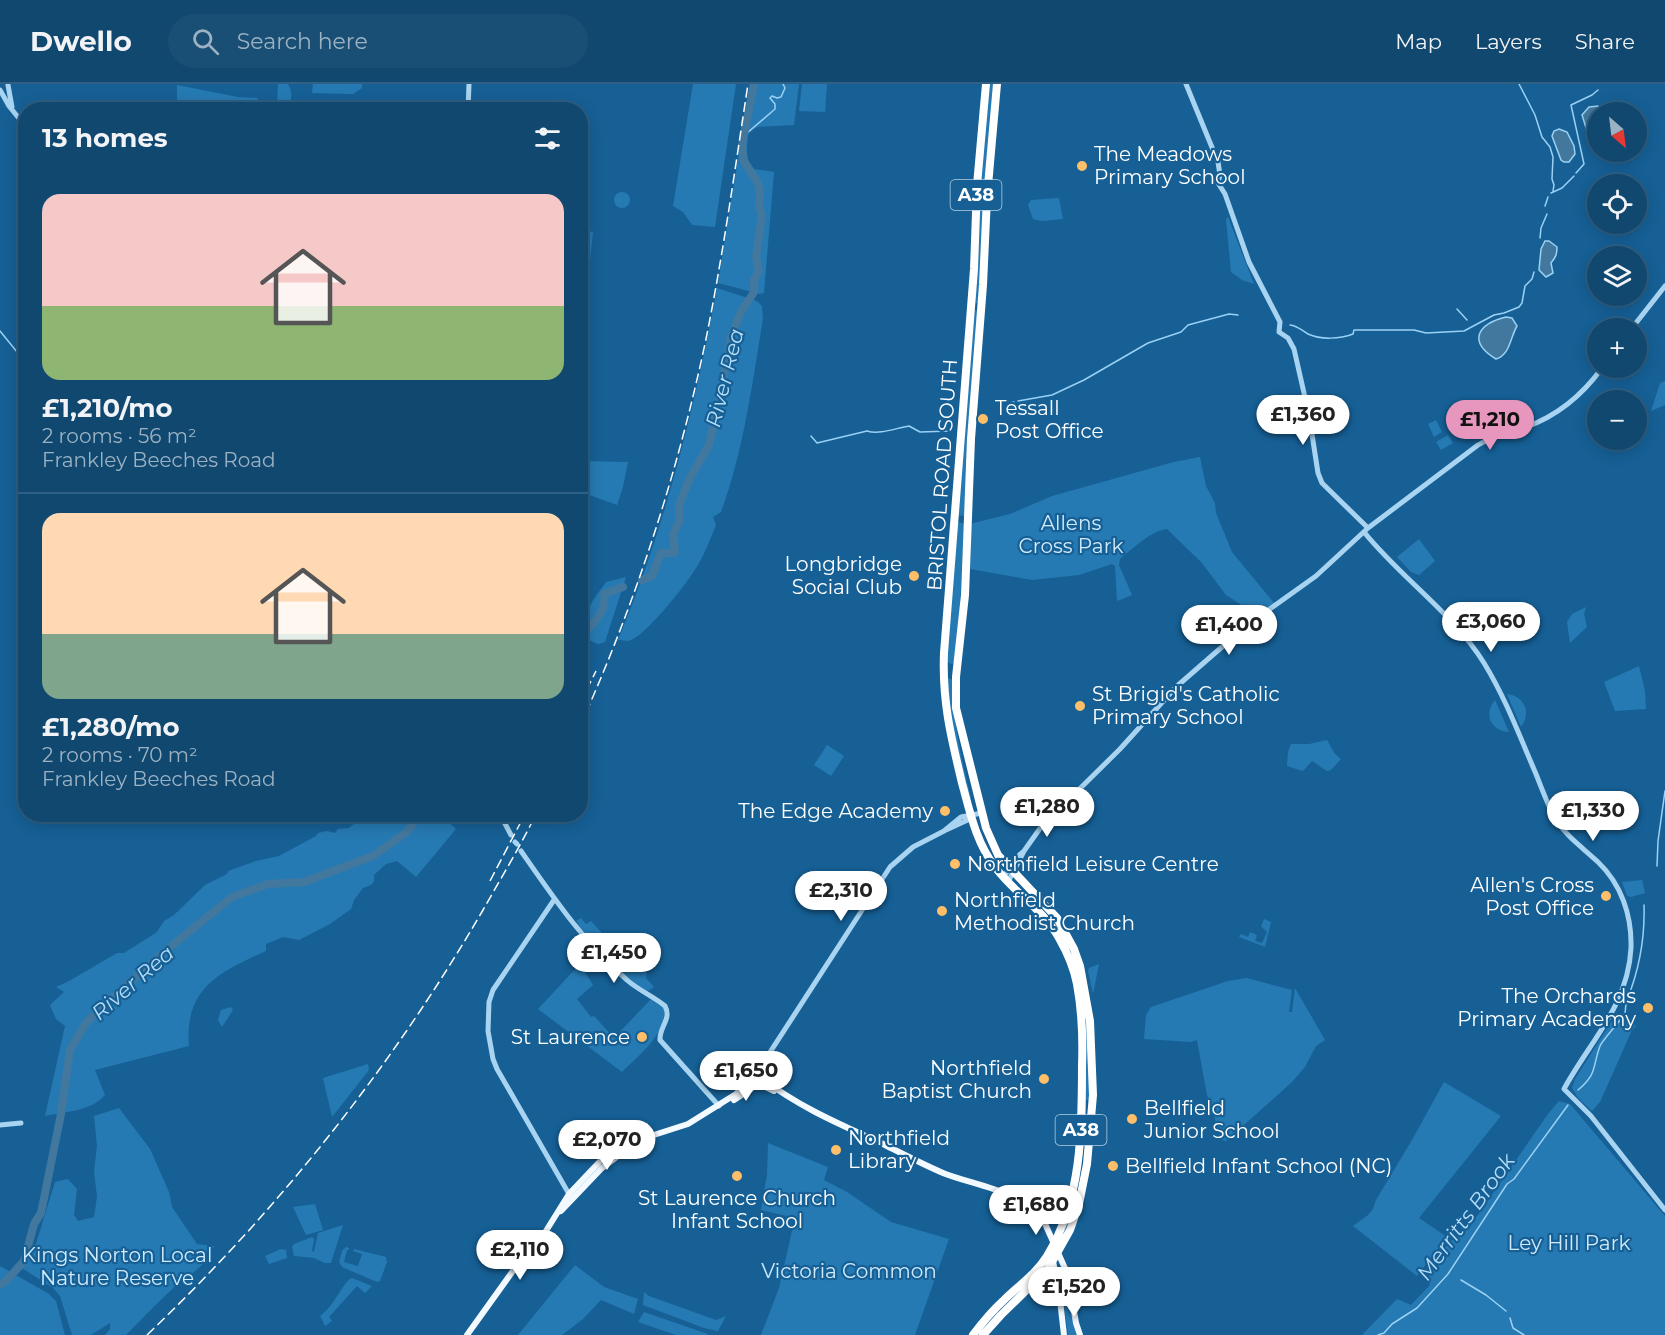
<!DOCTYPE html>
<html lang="en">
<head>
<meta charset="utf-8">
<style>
  body { margin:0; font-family:Montserrat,sans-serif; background:#194f75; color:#f1f3f6; height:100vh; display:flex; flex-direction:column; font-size:22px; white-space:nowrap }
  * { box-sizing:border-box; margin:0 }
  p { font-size:20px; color:#9cb2c3 }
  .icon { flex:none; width:33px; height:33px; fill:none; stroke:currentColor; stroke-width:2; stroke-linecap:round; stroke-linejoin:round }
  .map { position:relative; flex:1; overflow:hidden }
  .details { position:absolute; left:18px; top:18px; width:570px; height:720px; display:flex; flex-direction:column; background:#104870; border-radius:24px; box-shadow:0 3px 15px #0003,0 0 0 2px #306083 }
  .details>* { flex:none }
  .needle { width:39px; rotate:152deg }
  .controls { position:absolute; left:1587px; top:18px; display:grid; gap:12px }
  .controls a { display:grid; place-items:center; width:60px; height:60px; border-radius:50%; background:#104870; box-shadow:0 3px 15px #0003,0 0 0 2px #306083; font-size:30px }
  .price { position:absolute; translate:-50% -51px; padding:0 14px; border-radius:21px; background:#fff; color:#222; font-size:20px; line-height:39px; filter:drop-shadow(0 2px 3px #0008) }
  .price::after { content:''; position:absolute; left:50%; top:36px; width:18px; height:14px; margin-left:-9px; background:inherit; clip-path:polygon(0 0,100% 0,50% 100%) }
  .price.selected { background:#e797bd; color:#111 }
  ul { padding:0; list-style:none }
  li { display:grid; align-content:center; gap:12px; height:318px; padding:0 24px }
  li+li { border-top:2px solid #306083 }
  li span { display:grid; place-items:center; height:186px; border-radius:18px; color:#555 }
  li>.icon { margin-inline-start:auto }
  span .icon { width:108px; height:108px; fill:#fffc; stroke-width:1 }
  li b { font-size:26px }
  h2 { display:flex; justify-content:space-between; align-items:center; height:72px; padding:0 24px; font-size:26px }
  header { display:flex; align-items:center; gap:36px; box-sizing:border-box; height:84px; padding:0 30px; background:#104870; border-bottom:2px solid #306083 }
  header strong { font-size:28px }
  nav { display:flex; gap:33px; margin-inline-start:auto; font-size:21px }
  .search { width:420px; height:54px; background:#194f75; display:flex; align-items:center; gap:15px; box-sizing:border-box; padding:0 21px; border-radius:33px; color:#9cb2c3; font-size:22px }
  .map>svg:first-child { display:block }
  .green { fill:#267ab3 }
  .water { fill:#43789e; stroke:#9ad1f4; stroke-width:1.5 }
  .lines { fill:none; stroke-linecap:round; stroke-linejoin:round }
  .stream { stroke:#9ad1f4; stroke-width:1.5 }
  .river { stroke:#43789e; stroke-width:8 }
  .minor { stroke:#a8d4f1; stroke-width:5 }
  .major { stroke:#f2f9ff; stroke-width:6 }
  .highway { stroke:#fff; stroke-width:8 }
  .rail { stroke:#fff; stroke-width:1.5; stroke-dasharray:10 4.5; stroke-linecap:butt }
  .poi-dot { fill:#ffbe68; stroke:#166096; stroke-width:2 }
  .labels { text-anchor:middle; stroke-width:4.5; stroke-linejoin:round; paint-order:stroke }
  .shield { fill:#166096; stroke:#b9cfe0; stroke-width:1.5 }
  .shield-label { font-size:18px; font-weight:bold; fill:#fff }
  .poi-label { font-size:20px; fill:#fff; stroke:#166096; text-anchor:start }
  .street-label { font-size:20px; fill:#fff; stroke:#166096 }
  .park-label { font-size:20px; fill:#cfeafc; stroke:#166096 }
  .water-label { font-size:21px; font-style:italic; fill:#b4ddf8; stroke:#166096 }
</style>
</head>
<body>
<header>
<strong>Dwello</strong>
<div class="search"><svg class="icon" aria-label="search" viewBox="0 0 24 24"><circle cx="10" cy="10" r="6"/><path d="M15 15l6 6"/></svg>Search here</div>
<nav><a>Map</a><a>Layers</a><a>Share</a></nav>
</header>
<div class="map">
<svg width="1665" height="1251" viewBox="0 0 1665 1251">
  <rect width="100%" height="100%" fill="#166096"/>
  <path class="green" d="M278,0H288C293,9 293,18 284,25H277Z
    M313,0H362V4L353,10L312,9Z
    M693,0H736L715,143L692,141L683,128L673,122Z
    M750,0H799L794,41L757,43L748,50L746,75L754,85L774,88L764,209L760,210L718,199Z
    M802,0H827L825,28L799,27Z
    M987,0H994L978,219H975L974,217L978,105Z
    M177,1L238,13L257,14L259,17V25H256V20L233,17L229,25H177Z
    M312,17L383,19V25H312Z
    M614 116a8 8 0 1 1 16 0a8 8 0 1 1-16 0Z
    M1059,114L1063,135L1042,137L1033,135L1028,121L1031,116Z
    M1228,133L1254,200L1242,196L1231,188L1226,135Z
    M588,147L593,148L588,196L586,197Z
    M717,204L757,217L762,222L763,235C752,300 744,366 721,428L713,433L716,441C711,453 706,467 699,479C690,496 645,554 628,557C626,557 620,556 618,556C665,444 695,324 717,204Z
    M975,226L979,227L964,432L956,431Z
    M1665,297V321L1651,327L1660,299Z
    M1460,329L1471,349L1461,355L1450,335Z
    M1436,336L1442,348L1434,353L1428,340Z
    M1448,351L1453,359L1441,366L1436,358Z
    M1200,373L1206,402L1215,419L1216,429L1232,468L1274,519L1250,535L1240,520L1226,511L1202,479L1167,445C1152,446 1132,465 1120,475L1119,481L1132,511L1117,517L1115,482L1112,480L1079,491L1032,496L970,485L971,442L973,439L1010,430L1052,412L1174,378Z
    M582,377L628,378L623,403L617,421L581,408Z
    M959,438L964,440L960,523L954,579L951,580L946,577L956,439Z
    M1419,455L1435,477L1419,491L1411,488L1397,473Z
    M626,493L605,558L598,560L587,555L589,549L586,542L589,537C583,525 599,509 606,498Z
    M1586,523L1584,530L1587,543L1570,559L1567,538L1572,530Z
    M1639,582L1645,607L1646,625L1615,627L1604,598Z
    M949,594L953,596C953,637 961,674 971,714L968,715L952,651L945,597Z
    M1507,610C1524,612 1532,628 1521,643Z
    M1495,616L1509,648C1491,647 1483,630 1495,616Z
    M1327,656L1335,670L1341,675L1331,686L1327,687L1312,677L1303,687L1287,682L1288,668L1291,660H1309Z
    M827,661L844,672L831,692L814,681Z
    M1033,711L1041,731L1036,736L1020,742L1011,719Z
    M366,730L441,731L456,745L416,793L397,777L386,780L374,791C375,801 371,801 363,804L354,816L351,825L330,840L299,856L283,853L266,860V867C220,888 184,904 189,962L95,986L105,1011C92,1027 64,1028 45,1032L65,942L56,935L50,921L64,908L56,903L69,897L117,869H124L157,848L164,837L174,831L205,801L227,790L228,787L256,777L279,772L316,752L318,749L327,747L335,749L338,745L349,744Z
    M1642,796L1645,809L1631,813L1627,812L1622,798Z
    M581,834L586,840L591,837L601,848V851L593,856L587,853L576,837Z
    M1264,835L1271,838L1265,863L1239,853L1241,850L1248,853L1250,848L1257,851L1255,857L1262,859L1267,848L1261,842Z
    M608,857L647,889L646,894L654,903L648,907C629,902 614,881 601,867V862Z
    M580,880L593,901L577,915L591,933L594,932L614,954L651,915L664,925C667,950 638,972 622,988L538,925Z
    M1099,880L1093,910L1088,887L1089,884Z
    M1247,894L1292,906L1289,928H1292L1295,904L1325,956L1316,962L1305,983L1292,998L1226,1057L1222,1056L1207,1011L1197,956L1191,958L1144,955L1146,931L1151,923L1228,897Z
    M231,923L233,926L222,943L218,936L221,926Z
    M1617,929L1636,942L1632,946L1600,1018L1592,1027L1578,1014L1572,1004L1575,995Z
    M1087,936L1090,1016H1086L1084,937Z
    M368,980L369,986L332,1033L323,994Z
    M1444,998L1501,1032L1419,1134L1447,1153L1417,1192L1353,1142L1368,1131L1373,1125L1376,1116L1412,1056Z
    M1559,1017L1570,1020L1665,1132V1251H1362L1397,1215L1411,1221L1430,1201L1423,1191L1450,1158L1471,1141L1548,1030Z
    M119,1024L150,1065L169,1108L172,1123L197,1160L214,1162C207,1184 184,1193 169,1208C154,1222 140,1237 126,1251H105L110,1245V1239L91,1251H72L60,1212L53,1204L22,1184L35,1163L55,1098L68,1095L77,1105L74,1131L78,1137L94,1133L97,1113L94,1087L97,1062L94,1032Z
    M768,1059L828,1083L824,1096L847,1108L891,1138L949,1155L915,1251H761L779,1204L795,1134L761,1126L767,1091Z
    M315,1120L323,1146L306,1151L293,1123Z
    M343,1141L331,1179H325L314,1174L294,1172L292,1163L294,1160L312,1153L314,1155L312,1167L314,1168L318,1149Z
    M346,1163L349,1164V1166H347L344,1178L358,1182L362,1170L353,1167L354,1165L386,1173L387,1178L380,1197L377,1198L342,1183L339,1178L342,1167Z
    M281,1165L286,1166L287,1174L269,1180L265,1172Z
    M575,1181L604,1203L638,1215L634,1230L601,1216L583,1235L562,1251H518Z
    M0,1182L49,1210L56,1217L65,1251H0Z
    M352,1194L372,1202L365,1209L357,1202L329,1233L332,1237L325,1242L320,1232C335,1222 343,1197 352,1194Z
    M1063,1194L1067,1195L1078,1251H1068L1061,1197Z
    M644,1208L649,1212L716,1236L726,1232L718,1247L704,1244L643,1221Z
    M644,1228L705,1249L709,1251H676L638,1238Z"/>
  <path class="water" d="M1598,22L1605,28H1598L1597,60L1588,50L1582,31L1589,23Z
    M1559,45L1567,48L1574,62L1575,70L1569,78H1564L1561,76L1552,52L1554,47Z
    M1545,157H1549L1557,163C1557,170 1556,173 1551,179L1553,189L1546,193L1539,186L1541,165Z
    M1506,233L1512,234L1517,242C1510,254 1510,271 1496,275C1467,257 1478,240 1506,233Z"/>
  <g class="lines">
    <path class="stream" d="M1519,0L1535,31L1542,53L1550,63L1553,73L1552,95L1554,101L1553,107
      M742,61L747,49L775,25V20L770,14L772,12L777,14L781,13L785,4L783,0
      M1576,89L1584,80L1571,21L1592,11L1598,6
      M1551,109L1562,104L1574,92
      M1545,122L1548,113
      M1540,154L1541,144L1547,130
      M1457,225L1467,236
      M1290,241C1298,242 1301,246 1308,250C1321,256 1340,255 1353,250L1354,246H1414L1426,249L1464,247L1494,231L1504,229L1519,223L1522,219L1525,202L1532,195L1534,188
      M0,247L26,279
      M1018,317L1052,311L1084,296L1148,259L1181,248L1188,241L1229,230L1238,231
      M1010,319L1014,318
      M811,352L817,359L867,347C880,351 896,344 909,342L920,348L950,347
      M1657,782L1658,757L1665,707
      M1578,1006C1598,989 1592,983 1600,962C1604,954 1620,938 1625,929C1626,925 1625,920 1627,916C1639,886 1645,853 1644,821
      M1461,1196L1486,1211L1506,1227
      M1510,1234L1513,1244L1524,1251
      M1378,1251L1384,1249L1392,1240L1417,1224L1448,1190L1507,1100L1514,1095L1568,1021"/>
    <path class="river" d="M642,496L652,492L661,469H673L675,468L673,450L679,438V421L690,394L709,361L721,308L731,253L741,228L754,208V196L759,187L756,173L762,131L759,123L760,107L758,99L744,77L742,61L754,0
      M580,554C591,542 608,527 604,510L623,503
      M0,1201L6,1197L24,1177L34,1140L41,1129L61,1030L70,966L86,939L104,921L169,864L232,813L268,800L304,798L373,772L407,748L420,730"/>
    <path class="minor" d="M1186,0L1218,78L1220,91L1218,99L1225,110L1249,178L1280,238L1279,248L1288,254L1294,265L1309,331L1318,389L1322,399L1368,444
      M8,1L12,23
      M0,6L9,22L26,43
      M468,26L469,0
      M1632,244L1665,202
      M1364,448C1401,494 1453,529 1484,579C1505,613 1520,653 1536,690C1542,705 1548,722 1556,736C1567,753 1583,764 1598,778C1621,800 1632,831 1631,864C1628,922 1590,957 1564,1005L1591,1032L1665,1126
      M500,730L511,751
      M946,746L972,734
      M515,758L517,760
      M521,767C553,813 584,859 627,896C638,906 653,912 665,922C672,935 659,943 660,956L719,1022
      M1003,794L1017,773L1023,768
      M1008,798L1024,767L1041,743L1120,665L1176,603L1246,542L1316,492L1368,444L1478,361C1494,351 1509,349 1526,343C1557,332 1583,310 1602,284
      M554,816L493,906L489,918L488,947L493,975L497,985L569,1110
      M754,993L890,783L913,763L944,747L961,733L982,729
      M760,993L770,972
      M0,1041L21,1039"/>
    <path class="major" d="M754,993H760C797,1022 839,1040 881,1059C901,1069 922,1080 943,1089C970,1100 1026,1109 1042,1133L1068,1191L1076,1239L1080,1251
      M755,996L757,999L774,1007
      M734,1016L751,1005L760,993
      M561,1127L602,1084L632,1061
      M1053,1177L1061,1219
      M1060,1216L1064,1251
      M467,1251L515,1184L541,1155L569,1110L605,1072L632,1058L688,1040L736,1010L754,993"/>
    <path class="highway" d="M973,1251C982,1239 992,1227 1003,1217C1018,1202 1036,1190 1047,1172C1082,1116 1082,1045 1082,982C1083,954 1082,927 1077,900C1074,884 1067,868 1059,854C1043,825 1014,809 995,783C976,758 970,728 962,699C951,653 942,617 944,569L974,185L977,101L986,0
      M983,1251L1001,1231L1048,1185L1070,1146L1079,1120L1087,1080L1093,1011L1090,937L1080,882L1074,865L1057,834L998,771L986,744L956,624V593L965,511L971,355L983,201L987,113L997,0"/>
    <path class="rail" d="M580,619L596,587
      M580,642C636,518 678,388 706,255C723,171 735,85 748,0
      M490,797L525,730
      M147,1251C278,1126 392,983 483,826C501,794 520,763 536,730"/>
  </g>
  <g class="poi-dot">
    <circle cx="1082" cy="82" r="6"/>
    <circle cx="983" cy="335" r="6"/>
    <circle cx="914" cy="492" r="6"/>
    <circle cx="1080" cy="622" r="6"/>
    <circle cx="945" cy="727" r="6"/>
    <circle cx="955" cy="780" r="6"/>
    <circle cx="1606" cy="812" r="6"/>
    <circle cx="942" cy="827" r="6"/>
    <circle cx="1648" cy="924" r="6"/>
    <circle cx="642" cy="953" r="6"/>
    <circle cx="1044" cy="995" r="6"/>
    <circle cx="1132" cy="1035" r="6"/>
    <circle cx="836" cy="1066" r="6"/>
    <circle cx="1113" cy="1082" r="6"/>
    <circle cx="737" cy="1092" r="6"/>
  </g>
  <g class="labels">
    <g class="shield">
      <rect x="950.5" y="96" width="51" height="30" rx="4.5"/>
      <rect x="1055.5" y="1031" width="51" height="30" rx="4.5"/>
    </g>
    <g class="shield-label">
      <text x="976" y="117">A38</text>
      <text x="1081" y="1052">A38</text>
    </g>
    <g class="poi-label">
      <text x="1094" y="77">The Meadows<tspan x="1094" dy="23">Primary School</tspan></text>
      <text x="995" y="331">Tessall<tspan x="995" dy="23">Post Office</tspan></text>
      <text x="902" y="487" text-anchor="end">Longbridge<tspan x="902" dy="23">Social Club</tspan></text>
      <text x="1092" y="617">St Brigid's Catholic<tspan x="1092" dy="23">Primary School</tspan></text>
      <text x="933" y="734" text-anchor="end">The Edge Academy</text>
      <text x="967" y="787">Northfield Leisure Centre</text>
      <text x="1594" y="808" text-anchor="end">Allen's Cross<tspan x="1594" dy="23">Post Office</tspan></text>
      <text x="954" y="823">Northfield<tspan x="954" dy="23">Methodist Church</tspan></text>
      <text x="1636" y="919" text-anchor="end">The Orchards<tspan x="1636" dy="23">Primary Academy</tspan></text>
      <text x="630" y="960" text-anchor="end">St Laurence</text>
      <text x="1032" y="991" text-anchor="end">Northfield<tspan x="1032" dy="23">Baptist Church</tspan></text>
      <text x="1144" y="1031">Bellfield<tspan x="1144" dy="23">Junior School</tspan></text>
      <text x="848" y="1061">Northfield<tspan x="848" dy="23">Library</tspan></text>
      <text x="1125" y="1089">Bellfield Infant School (NC)</text>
      <text x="737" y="1121" text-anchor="middle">St Laurence Church<tspan x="737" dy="23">Infant School</tspan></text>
    </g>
    <g class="street-label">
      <text transform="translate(942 391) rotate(-86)" y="7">BRISTOL ROAD SOUTH</text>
    </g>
    <g class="park-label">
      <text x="1071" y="446">Allens<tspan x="1071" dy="23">Cross Park</tspan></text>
      <text x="1569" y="1166">Ley Hill Park</text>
      <text x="117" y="1178">Kings Norton Local<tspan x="117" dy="23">Nature Reserve</tspan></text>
      <text x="849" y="1194">Victoria Common</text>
    </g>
    <g class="water-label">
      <text transform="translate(725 294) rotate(-76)" y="7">River Rea</text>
      <text transform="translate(133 899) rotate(-41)" y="7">River Rea</text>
      <text transform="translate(1466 1133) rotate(-54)" y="7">Merritts Brook</text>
    </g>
  </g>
</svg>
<div class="controls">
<a><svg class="needle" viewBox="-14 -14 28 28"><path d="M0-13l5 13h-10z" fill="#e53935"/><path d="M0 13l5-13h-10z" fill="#9cb2c3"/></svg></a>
<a><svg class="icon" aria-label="locate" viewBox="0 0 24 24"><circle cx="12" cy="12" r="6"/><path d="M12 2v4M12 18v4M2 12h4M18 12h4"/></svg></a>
<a><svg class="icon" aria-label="layers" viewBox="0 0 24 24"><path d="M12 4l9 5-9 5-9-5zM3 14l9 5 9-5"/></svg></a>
<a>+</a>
<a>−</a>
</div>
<b class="price" style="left:1303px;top:362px">£1,360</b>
<b class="price selected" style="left:1490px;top:367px">£1,210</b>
<b class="price" style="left:1491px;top:569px">£3,060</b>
<b class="price" style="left:1229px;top:572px">£1,400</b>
<b class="price" style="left:1047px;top:754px">£1,280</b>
<b class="price" style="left:1593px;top:758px">£1,330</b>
<b class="price" style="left:841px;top:838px">£2,310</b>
<b class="price" style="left:614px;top:900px">£1,450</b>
<b class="price" style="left:746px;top:1018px">£1,650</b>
<b class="price" style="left:607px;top:1087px">£2,070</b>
<b class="price" style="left:1036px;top:1152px">£1,680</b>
<b class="price" style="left:520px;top:1197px">£2,110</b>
<b class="price" style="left:1074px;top:1234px">£1,520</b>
<section class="details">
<h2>13 homes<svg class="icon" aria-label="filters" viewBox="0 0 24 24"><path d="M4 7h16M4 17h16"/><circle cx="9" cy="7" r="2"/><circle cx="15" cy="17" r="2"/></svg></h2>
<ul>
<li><span style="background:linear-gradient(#f6c9c9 60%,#8fb573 0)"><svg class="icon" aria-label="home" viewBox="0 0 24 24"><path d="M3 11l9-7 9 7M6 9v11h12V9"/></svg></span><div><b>£1,210/mo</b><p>2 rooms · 56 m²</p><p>Frankley Beeches Road</p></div></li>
<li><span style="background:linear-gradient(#ffd9b3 65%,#7fa58c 0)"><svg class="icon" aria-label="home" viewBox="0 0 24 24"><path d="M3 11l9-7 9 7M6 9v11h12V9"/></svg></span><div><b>£1,280/mo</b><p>2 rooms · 70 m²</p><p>Frankley Beeches Road</p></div></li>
</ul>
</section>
</div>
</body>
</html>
